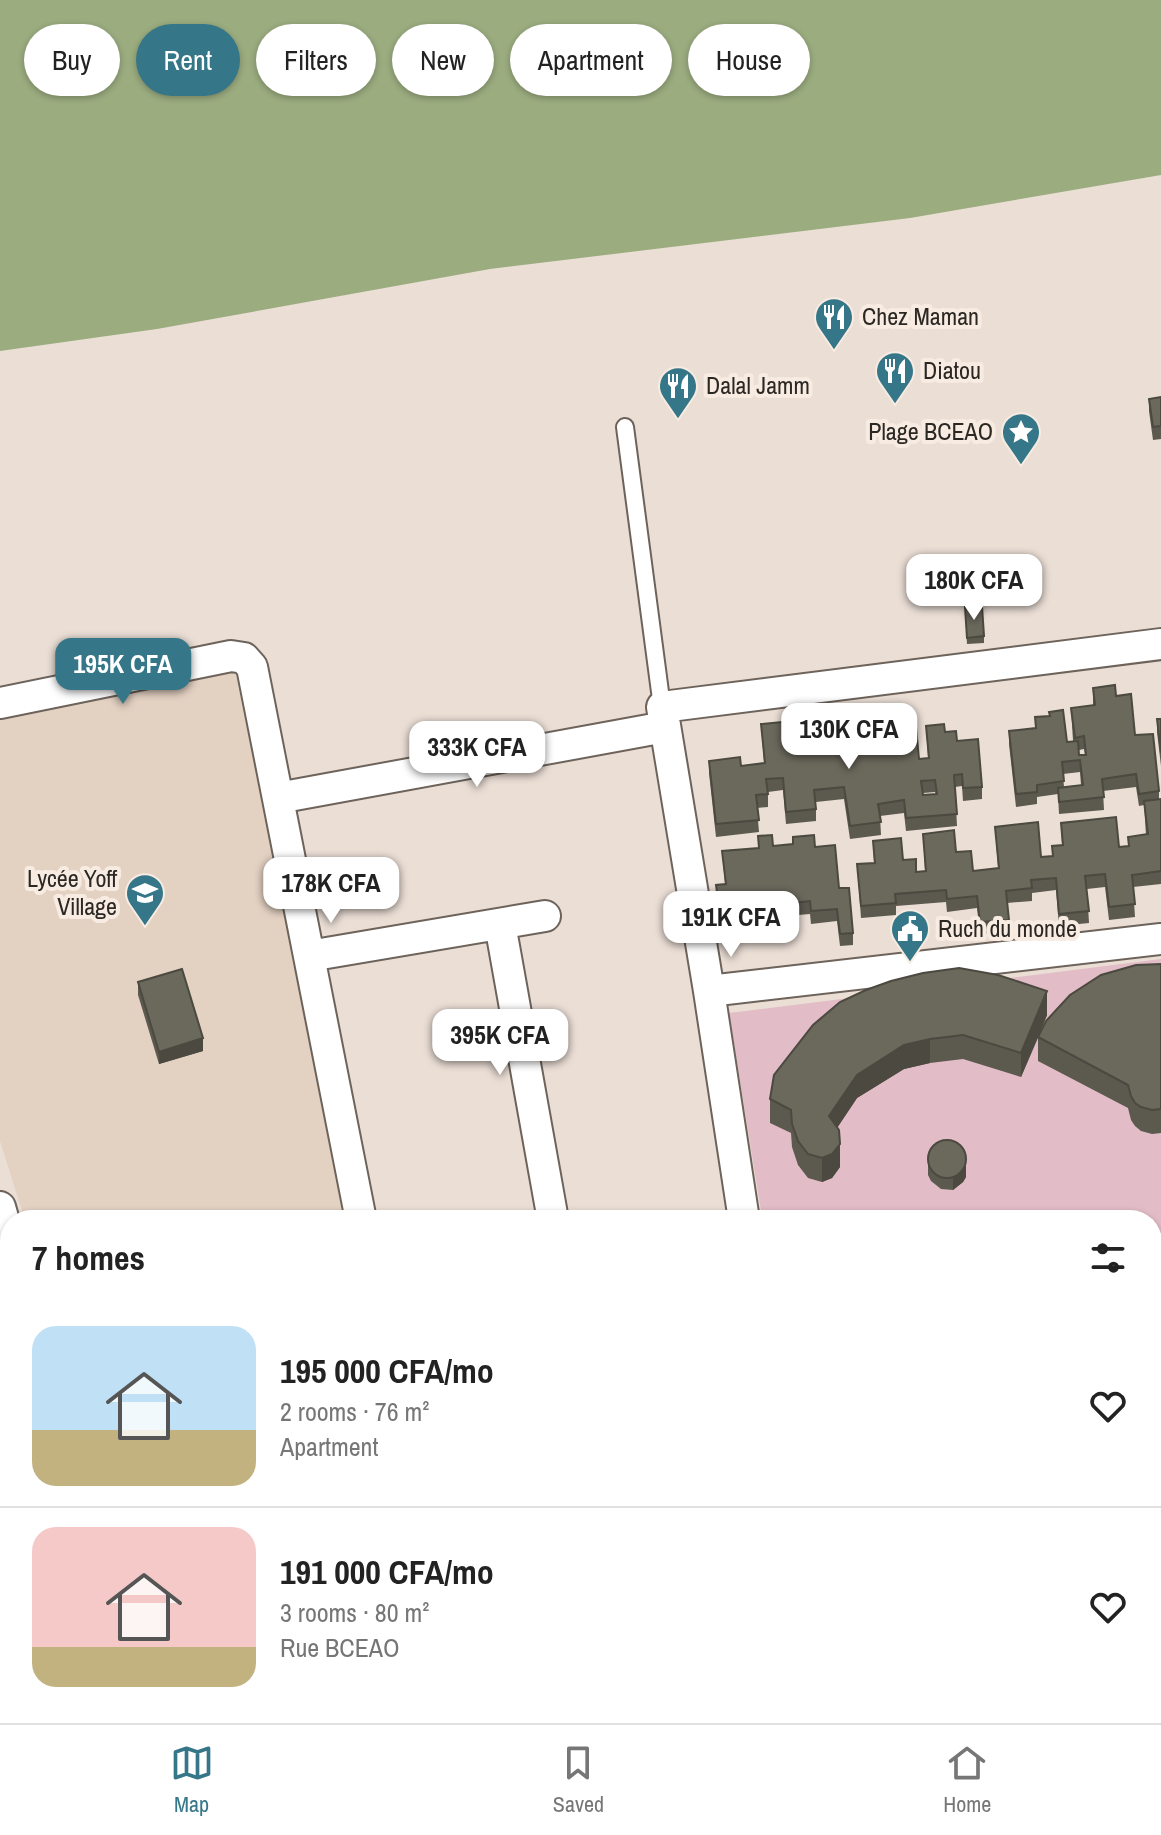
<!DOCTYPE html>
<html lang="en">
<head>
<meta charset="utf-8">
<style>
  body { margin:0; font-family:"Archivo Narrow",sans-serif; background:#f2f2f2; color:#222; height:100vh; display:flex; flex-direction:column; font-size:30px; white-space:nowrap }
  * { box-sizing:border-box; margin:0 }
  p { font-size:26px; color:#767676 }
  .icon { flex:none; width:44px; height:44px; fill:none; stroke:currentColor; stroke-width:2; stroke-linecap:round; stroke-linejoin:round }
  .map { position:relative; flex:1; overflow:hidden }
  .details { position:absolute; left:0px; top:1210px; width:1162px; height:514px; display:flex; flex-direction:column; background:#fff; border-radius:32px 32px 0 0; box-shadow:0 2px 6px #0004 }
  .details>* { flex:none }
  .banner { position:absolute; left:24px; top:24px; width:1114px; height:72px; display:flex; gap:16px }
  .price { position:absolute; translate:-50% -68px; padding:0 18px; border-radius:16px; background:#fff; color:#222; font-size:26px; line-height:52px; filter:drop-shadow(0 2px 4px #0008) }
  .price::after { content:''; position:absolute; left:50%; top:48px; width:24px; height:18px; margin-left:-12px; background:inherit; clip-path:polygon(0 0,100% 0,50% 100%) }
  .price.current { background:#357788; color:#fff }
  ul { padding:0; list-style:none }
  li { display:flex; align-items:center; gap:24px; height:200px; padding:0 32px }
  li+li { border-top:2px solid #e0e0e0 }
  li span { display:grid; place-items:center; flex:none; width:224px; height:160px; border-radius:24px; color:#555 }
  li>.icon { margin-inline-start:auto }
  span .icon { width:96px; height:96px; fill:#fffc; stroke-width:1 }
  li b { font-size:34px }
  h2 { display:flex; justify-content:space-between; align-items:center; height:96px; padding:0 32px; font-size:34px }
  .pill { padding:0 28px; border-radius:36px; background:#fff; box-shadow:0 2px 6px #0004; font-size:28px; line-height:72px }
  .pill.current { background:#357788; color:#fff }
  .dock { display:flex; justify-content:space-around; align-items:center; height:112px; border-top:2px solid #e0e0e0; background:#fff; font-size:22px; color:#767676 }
  .dock a { display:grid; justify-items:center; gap:4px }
  .dock .current { color:#357788 }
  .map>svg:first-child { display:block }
  .built { fill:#e3d1c2 }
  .green { fill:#e2bcc6 }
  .water { fill:#9bac7f }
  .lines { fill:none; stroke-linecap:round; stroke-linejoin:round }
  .lane-casing { stroke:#6d635b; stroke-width:20 }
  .street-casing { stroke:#6d635b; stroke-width:34 }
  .lane { stroke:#fff; stroke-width:16 }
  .street { stroke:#fff; stroke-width:30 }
  .wall { fill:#5c594f; fill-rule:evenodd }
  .shaded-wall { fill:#4b4940 }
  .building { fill:#6b685c; stroke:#4b4940; stroke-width:2; fill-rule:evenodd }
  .labels { text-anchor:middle; stroke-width:8; stroke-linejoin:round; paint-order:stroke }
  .poi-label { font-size:24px; fill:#2b2723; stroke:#f7ebe2; text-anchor:start }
</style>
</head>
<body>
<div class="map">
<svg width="1161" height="1723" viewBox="0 0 1161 1723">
  <rect width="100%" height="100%" fill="#eaded5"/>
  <path class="built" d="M234,666L350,1220H25L0,1141V713Z"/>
  <path class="green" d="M1161,959V1689H1152V1220H790L789,1214L762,1217L729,1013Z"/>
  <path class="water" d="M0,0H1161V175L910,218L490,269L157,329L0,351Z
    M1152,1234H1161V1341H1152Z"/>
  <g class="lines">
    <g class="lane-casing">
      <path id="lane" d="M625,427L662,707
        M1152,1447L1161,1448"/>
    </g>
    <g class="street-casing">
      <path id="street" d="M0,703L231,656L244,658L252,667L361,1220
        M278,798L665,727
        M500,924L553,1220
        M309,956L545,916
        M709,991L1161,939
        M0,1207L10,1242
        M744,1220L709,991L662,707L1161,644
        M0,1530H10
        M79,1714V1723
        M230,1714V1723
        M643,1714L644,1723
        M821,1714L822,1723"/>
    </g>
    <use href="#lane" class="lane"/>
    <use href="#street" class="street"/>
  </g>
  <path class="wall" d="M1161,397V439L1153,440L1149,411V399Z
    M965,613L984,636V643L967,644Z
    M1093,688L1116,696L1135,735L1159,791V800L1161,799V884L1133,887L1135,917L1109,920L1105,887L1087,889L1089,923L1059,926L1056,890L1032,893V901L1007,903L1009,932L980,934L977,908L947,912L946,902L896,906V915L861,918L857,864L874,863L873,841L903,860L916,872L925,871L923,834L956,852L973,871L998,868L995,827L1041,857L1052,856V846L1062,845L1061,823L1119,847L1128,846V837L1146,835L1144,805L1139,806L1136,787L1103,791L1104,810L1059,814L1058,794L1037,797V804L1016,807L1009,744V731L1035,728V717L1067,742L1073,741L1071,708L1093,705ZM1084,749L1085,755H1079V750ZM1080,772L1081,785L1064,787L1063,774Z
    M883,709L907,726L919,759L928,758L926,726L945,732L957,741L982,787V799L963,801L962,786L955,787L957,826L906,831L904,813L880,816L881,835L850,839L844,799L816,802V821L786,824L783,790L768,792V807L757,808L759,832L716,837L709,773V761L741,766L764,763L761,724L794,738L811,737L810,713L841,756L887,751L883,721ZM935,792L936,795H923V793Z
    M1157,719H1161V766L1157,732Z
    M758,836L773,846L815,847L839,888L853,933V945L840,946L837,921L811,924L810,914L786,916V933L761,936L760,927L731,930L729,912L718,913L716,898V885L725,884L722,851L758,848Z
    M1161,964V1133L1152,1134L1141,1131L1135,1126L1131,1120L1128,1108L1038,1061V1038L1021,1077L963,1059L930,1063L904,1069L857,1098L837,1128L840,1167L832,1178L822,1182L808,1178L798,1165L792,1147L791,1133L770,1123V1099L813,1025L1047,1015L1040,1033Z
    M138,982L203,1051L159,1064L138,995Z
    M928,1163L966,1177L963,1182L953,1190L941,1189L931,1181L928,1175Z"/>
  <path class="shaded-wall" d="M1047,991V1015L1021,1077V1053Z
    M203,1038V1051L159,1064V1052Z
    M930,1039V1063L904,1069L857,1098L829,1140V1116L857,1075L904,1045Z
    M840,1144V1167L832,1178L822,1182V1158Z
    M966,1164V1177L963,1182L953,1190V1177Z"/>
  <path class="building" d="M1161,397V426L1153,427L1149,399Z
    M982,606L984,636L967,638L965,607Z
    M1115,685L1116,696L1131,694L1135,735L1153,734L1159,791L1139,794L1136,774L1102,779L1104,797L1059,802L1058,788L1083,785L1080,760L1062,762L1064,781L1037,785V792L1016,794L1009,731L1036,728L1035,717L1050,716L1049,712L1063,710L1067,742L1078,741L1079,755H1086L1084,736L1075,738L1071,708L1095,705L1093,688Z
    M905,706L907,726L916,727L919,759L929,758L926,726L944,724L945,732L956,731L957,741L978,739L982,787L963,788L962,774L954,775L957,814L906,818L904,800L878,804L881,822L850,826L844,787L814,790L816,809L786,812L783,778L766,779L768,794L756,795L759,820L716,824L709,761L740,757L741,766L765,763L761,724L792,721L794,738L812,736L810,713L837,710L841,756L888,751L883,709ZM935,780L937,794L923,795L921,781Z
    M1157,719H1161V753Z
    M1161,799V871L1132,875L1135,904L1109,907L1105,874L1085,876L1089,911L1059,914L1056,878L1031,880L1032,888L1006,891L1009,920L980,922L977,896L947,899L946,890L895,894L896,903L861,906L857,864L875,863L873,841L901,838L903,860L916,859V872L926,871L923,834L954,830L956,852L971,851L973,871L999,868L995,827L1038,822L1041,857L1053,856L1052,846L1063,845L1061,823L1116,817L1119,847L1129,846L1128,837L1148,834L1144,801Z
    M772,835L773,846L793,844V837L814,835L815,847L835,845L839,888H849L853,933L840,934L837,909L811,911L810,901L785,904L786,920L761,923L760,914L731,918L729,899L718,900L716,885L726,884L722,851L759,848L758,836Z
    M1161,964V1109L1152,1110L1141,1107L1135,1103L1131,1096L1128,1085L1038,1037L1046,1021L1070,995L1101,975L1136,965Z
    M959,968L998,975L1047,991L1021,1053L963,1035L930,1039L904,1045L857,1075L829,1116L839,1130L840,1144L832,1154L822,1158L808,1154L798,1141L792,1124L791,1110L770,1099L774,1075L813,1025L840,1002L866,990L891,981L923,973Z
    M182,969L203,1038L159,1052L138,982Z
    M928 1159a19 19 0 1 1 38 0a19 19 0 1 1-38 0Z"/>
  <defs>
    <g id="restaurant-pin" transform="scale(2)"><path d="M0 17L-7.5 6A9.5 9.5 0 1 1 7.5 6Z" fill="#357788" stroke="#f7ebe2"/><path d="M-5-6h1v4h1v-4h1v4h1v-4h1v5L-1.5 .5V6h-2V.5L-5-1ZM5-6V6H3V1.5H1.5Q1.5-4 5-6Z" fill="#fff"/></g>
    <g id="sight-pin" transform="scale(2)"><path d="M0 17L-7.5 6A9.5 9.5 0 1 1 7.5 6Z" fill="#357788" stroke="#f7ebe2"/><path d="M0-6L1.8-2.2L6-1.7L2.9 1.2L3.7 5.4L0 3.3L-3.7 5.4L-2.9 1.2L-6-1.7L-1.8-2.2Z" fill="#fff"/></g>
    <g id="school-pin" transform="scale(2)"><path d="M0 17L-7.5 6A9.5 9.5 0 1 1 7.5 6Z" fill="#357788" stroke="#f7ebe2"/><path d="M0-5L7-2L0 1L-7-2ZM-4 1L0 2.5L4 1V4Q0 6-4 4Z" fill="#fff"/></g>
    <g id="civic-pin" transform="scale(2)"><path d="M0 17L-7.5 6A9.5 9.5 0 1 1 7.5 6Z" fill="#357788" stroke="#f7ebe2"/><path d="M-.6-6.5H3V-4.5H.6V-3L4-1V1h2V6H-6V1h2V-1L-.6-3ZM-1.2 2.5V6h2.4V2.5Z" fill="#fff"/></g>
  </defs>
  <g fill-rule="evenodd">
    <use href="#restaurant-pin" x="834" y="317"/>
    <use href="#restaurant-pin" x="895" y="371"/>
    <use href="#restaurant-pin" x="678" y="386"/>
    <use href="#sight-pin" x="1021" y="432"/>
    <use href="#school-pin" x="145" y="893"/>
    <use href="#civic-pin" x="910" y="929"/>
  </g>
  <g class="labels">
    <g class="poi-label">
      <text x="862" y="325">Chez Maman</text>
      <text x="923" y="379">Diatou</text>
      <text x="706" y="394">Dalal Jamm</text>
      <text x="993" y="440" text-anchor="end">Plage BCEAO</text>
      <text x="117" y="887" text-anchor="end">Lycée Yoff<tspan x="117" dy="28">Village</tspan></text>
      <text x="938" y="937">Ruch du monde</text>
    </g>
  </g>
</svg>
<b class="price" style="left:974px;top:622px">180K CFA</b>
<b class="price current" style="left:123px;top:706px">195K CFA</b>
<b class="price" style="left:849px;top:771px">130K CFA</b>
<b class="price" style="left:477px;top:789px">333K CFA</b>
<b class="price" style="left:331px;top:925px">178K CFA</b>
<b class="price" style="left:731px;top:959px">191K CFA</b>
<b class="price" style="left:500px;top:1077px">395K CFA</b>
<div class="banner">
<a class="pill">Buy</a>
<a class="pill current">Rent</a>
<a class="pill">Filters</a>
<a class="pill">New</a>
<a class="pill">Apartment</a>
<a class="pill">House</a>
</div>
<section class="details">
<h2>7 homes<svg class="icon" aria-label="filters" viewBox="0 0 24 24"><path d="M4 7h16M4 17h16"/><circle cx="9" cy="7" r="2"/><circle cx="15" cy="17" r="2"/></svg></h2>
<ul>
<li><span style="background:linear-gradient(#bfe0f5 65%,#c2b280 0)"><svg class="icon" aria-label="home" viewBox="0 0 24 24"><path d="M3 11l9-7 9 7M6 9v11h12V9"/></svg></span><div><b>195 000 CFA/mo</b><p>2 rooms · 76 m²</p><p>Apartment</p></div><svg class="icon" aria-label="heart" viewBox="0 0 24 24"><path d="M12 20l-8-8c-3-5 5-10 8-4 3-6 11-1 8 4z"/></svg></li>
<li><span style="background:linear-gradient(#f6c9c9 75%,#c2b280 0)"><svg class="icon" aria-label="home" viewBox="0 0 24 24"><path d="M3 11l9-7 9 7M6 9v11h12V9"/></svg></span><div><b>191 000 CFA/mo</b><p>3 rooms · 80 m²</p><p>Rue BCEAO</p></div><svg class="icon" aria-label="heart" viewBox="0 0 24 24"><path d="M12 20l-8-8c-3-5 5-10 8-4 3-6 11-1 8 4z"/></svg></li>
</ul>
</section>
</div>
<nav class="dock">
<a class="current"><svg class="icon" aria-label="map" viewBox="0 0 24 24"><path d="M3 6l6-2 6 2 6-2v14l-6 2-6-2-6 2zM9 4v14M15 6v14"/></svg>Map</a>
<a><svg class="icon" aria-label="saved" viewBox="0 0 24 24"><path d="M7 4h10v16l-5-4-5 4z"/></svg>Saved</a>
<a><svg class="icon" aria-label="home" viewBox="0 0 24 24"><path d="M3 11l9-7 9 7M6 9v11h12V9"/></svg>Home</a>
</nav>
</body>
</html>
